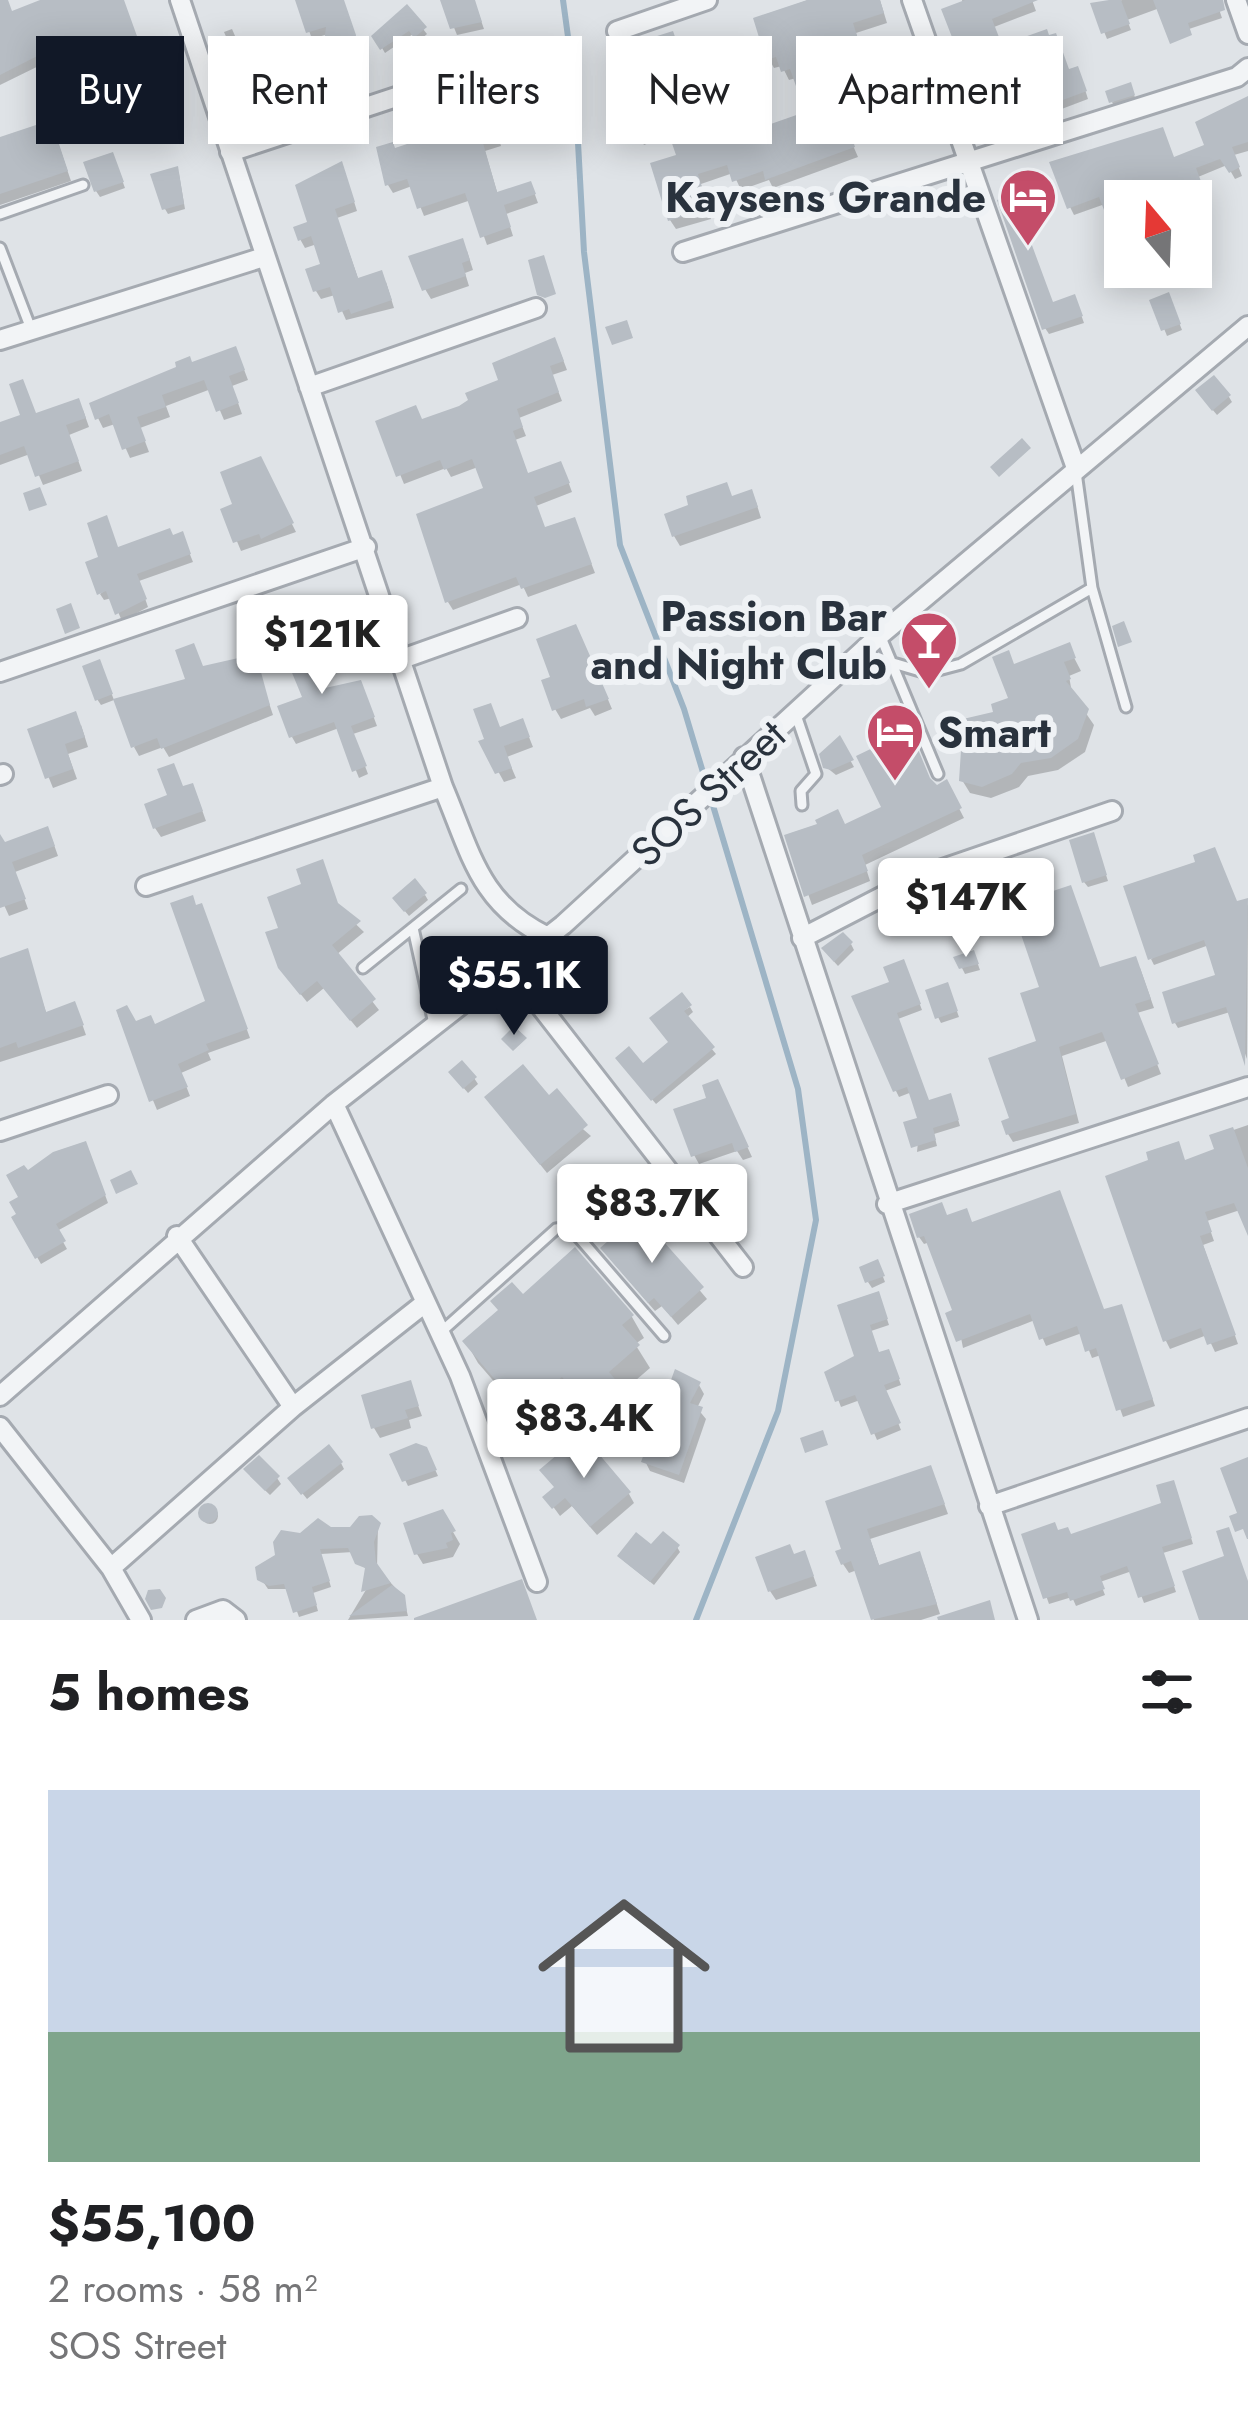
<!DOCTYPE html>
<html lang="en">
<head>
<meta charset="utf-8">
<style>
  body { margin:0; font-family:Jost,sans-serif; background:#f6f6f6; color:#202124; height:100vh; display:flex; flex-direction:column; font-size:45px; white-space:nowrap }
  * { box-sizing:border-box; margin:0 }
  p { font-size:39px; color:#757577 }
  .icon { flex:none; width:66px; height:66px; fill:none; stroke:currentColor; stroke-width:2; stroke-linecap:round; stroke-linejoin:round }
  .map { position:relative; height:1620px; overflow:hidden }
  .drawer { display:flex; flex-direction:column; background:#fff; flex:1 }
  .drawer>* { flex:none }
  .hud { position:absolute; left:36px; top:36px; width:1176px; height:108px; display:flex; gap:24px }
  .needle { width:78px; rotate:341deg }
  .fabs { position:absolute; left:1104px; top:180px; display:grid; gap:24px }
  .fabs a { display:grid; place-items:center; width:108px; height:108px; border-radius:0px; background:#fff; box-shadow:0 6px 30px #0003; font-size:60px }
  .price { position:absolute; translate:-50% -102px; padding:0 27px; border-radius:12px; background:#fff; color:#222; font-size:39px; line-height:78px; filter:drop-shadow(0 3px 6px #0008) }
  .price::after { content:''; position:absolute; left:50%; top:72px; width:36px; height:27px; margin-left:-18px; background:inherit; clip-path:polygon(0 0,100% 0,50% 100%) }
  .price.on { background:#111827; color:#fff }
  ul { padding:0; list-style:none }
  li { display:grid; align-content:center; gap:24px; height:636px; padding:0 48px }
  li span { display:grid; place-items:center; height:372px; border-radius:0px; color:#555 }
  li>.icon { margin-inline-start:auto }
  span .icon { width:216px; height:216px; fill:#fffc; stroke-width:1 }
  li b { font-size:51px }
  h2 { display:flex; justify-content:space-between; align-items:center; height:144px; padding:0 48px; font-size:51px }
  .pill { padding:0 42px; border-radius:0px; background:#fff; box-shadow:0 6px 30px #0003; font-size:42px; line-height:108px }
  .pill.on { background:#111827; color:#fff }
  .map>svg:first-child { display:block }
  .shadow { fill:#0003 }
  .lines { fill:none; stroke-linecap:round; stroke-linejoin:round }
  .stream { stroke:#9db4c5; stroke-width:6 }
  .building { fill:#b7bdc4 }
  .service-casing { stroke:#a5aab1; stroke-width:15 }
  .minor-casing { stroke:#a5aab1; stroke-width:24 }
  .service { stroke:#f2f4f6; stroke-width:9 }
  .minor { stroke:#f2f4f6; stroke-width:18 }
  .labels { text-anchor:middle; stroke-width:12; stroke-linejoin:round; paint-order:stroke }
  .poi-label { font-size:42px; font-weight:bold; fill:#29323d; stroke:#eff2f5; text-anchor:end }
  .street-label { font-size:42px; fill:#29323d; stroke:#eff2f5 }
</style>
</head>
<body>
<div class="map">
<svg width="1248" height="1620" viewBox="0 0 1248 1620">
  <rect width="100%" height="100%" fill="#dfe3e7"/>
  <path class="shadow" d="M0,0H6L12,14L47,0H122L153,84L125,95L112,65L83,75L78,67L66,71L59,56L0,85Z
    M298,0H342L358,45L356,61L330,58L328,34L312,39Z
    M443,0H474L484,29L457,35Z
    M808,0H880L887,23L856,33L868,70L826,83L858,157L773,188L769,180L741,190L733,173L701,184L711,219L676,229L670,220L679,157L672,134L644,145L639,136L654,80L683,60L732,115L758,112L766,128L808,114L796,78L789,80L782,66L774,68L769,59L756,20Z
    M962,0H1032L1036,11L994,27L1002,48L1081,77L1088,99L1059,110L1050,89L1002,106L995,92L980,97Z
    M1122,0H1216L1222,18L1189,29L1157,9L1127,20L1131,30L1107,39L1095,9Z
    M407,9L427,34L419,41L413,34L385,53L375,36Z
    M232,29L239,45L231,48L224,32Z
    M290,58V83L263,77L260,71Z
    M1133,91L1136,101L1115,108L1112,102Z
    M1248,99V151L1234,155L1242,176L1235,179L1227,165L1198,177L1204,192L1180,201H1125V229L1119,213L1111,216L1105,204L1074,215L1070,207L1208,147Z
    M265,102L272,122L260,125L257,120Z
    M495,126L501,146L485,151L498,195L534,192L538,203L506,214L513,236L487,245L471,200L424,216L412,186L393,193L388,185L395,151Z
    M55,134L71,181L0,205V142Z
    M115,161L125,188L100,197L96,191Z
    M345,173L357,211L337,218L359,281L386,282L394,308L346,320L335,295L321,299L316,291L324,266L317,244L305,248L300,239Z
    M179,174L185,209L168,214L165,209Z
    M467,251L473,270L465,273L469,286L431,299L425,289Z
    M1153,301L1171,302L1182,330L1167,336Z
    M1077,303L1084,323L1049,334L1045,328L1053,305Z
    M559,349L567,370L552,375L562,401L519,418L526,436L515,440L529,477L565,473L572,492L536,506L545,531L578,529L595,573L528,597L522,584L453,610L448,602L487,490L478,467L451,477L446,468L404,484L379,423H422L460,408Z
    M240,359L248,380L232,386L242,414L224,420L211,389L166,406L170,417L140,428L149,452L130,458L115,424L103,428L98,418L192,366Z
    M1202,397H1229L1232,402L1217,415Z
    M83,410L89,427L69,435L82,471L43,485L30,454L0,465V427L24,417Z
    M260,460L296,532L241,551L224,510L236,506Z
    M732,499L756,502L761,518L680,546L674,536Z
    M173,538L185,542L193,562L139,581L148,607L122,621L112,598L104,600L100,594Z
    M311,633L319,653L311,655L325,691H364L377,726L353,734L368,774L359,778L339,728L296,744L292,737L306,698L280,635Z
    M1068,646L1081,671L1069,676L1072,693L1094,725L1085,752L1058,770L1028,776L1019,787L991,798L970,793L962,780L996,714L1012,700L1015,667Z
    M254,658L273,715L169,757L163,747L139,756L134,747L203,670Z
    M102,669L114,700L101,705L97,699Z
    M598,676L612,709L595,716L590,708L561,719L555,709Z
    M81,725L88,747L68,754L77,779L53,788L30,731Z
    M500,730L527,732L533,747L507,757L516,778L504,782L482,742Z
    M839,740L854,767L836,775L826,767Z
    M931,783L936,789L946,783L964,818L865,865L870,881L812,905L788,837L821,826L844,828Z
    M183,790L197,796L206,821L161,837L155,828Z
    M52,839L58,856L15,872L28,909L9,916L0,896V845Z
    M1095,841L1108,881L1088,887L1084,882Z
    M1015,885L1022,905L1100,970L1140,968L1154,1008L1137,1013L1161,1074L1128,1087L1109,1040L1062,1056L1079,1123L1013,1142L1008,1134L1040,1043L1043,988L1014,904L1002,909L992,887Z
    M425,895L428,900L409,916L399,904Z
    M1246,902L1248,906L1247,1059L1230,1012L1178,1028L1175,1023L1219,977L1209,945L1154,965L1151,959Z
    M197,908L205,915L250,1038L208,1053L211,1060L181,1073L190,1096L157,1110L118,1015L154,1028L209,1003Z
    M339,908L364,932L336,955L379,1010L357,1028L324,988L307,1002L287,977Z
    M851,944L854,950L838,966L828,955Z
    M26,952L47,1015H79L86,1035L0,1062V961Z
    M957,958L976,959L980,970L965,974Z
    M906,968L922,1010L898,1019L928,1103H953L960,1126L934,1134L937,1146L917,1152L920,1120L912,1092L899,1097L896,1091L893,984Z
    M950,992L959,1017L941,1023L938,1017Z
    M690,1007L693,1012L686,1018L716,1054L656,1104L622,1064L643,1067L671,1043L656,1025Z
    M474,1078L478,1084L468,1093L456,1079Z
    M722,1092L752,1157L743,1160L737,1151L699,1164L694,1155Z
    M548,1099L591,1136L547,1173L494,1107Z
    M1248,1125V1228L1240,1210L1207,1221L1214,1241L1203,1245L1238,1344L1215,1352L1207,1335L1170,1349L1166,1341L1185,1163L1218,1151L1213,1137Z
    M89,1151L108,1203L57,1231L67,1249L41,1264L15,1218L27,1175Z
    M639,1218L707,1299L678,1325L662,1306L655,1311L610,1259Z
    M947,1218L972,1225L1104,1313L1124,1315L1155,1406L1123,1417L1101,1355L1092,1358L1082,1333L1046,1346L1035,1320L963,1348L956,1312L930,1242L924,1244L919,1237Z
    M880,1269L885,1282L872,1288L868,1282Z
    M523,1299L632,1317L644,1338L635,1344L650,1368L621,1393L628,1406L603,1428L576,1396L536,1430L478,1363L466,1342Z
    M881,1301L889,1325L871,1331L879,1355L891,1358L901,1385L885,1391L901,1430L877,1440L860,1400L841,1407L828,1373L857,1357L841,1307Z
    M410,1384L422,1416L409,1420L411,1428L380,1438L374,1428Z
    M699,1385L704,1394L697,1408L706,1419L684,1483L650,1471L645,1461Z
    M393,1455L429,1456L438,1476L408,1486Z
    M341,1463L344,1469L307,1499L295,1484Z
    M250,1476L277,1478L281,1484L270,1495Z
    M935,1478L948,1514L870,1539L880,1568L924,1564L940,1614L921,1620H874L857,1570L849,1573L843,1564L845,1550L829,1502Z
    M1176,1489L1193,1544L1163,1553L1176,1592L1144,1603L1132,1571L1100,1582L1105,1595L1076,1606L1072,1597L1049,1604L1025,1536L1071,1537L1165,1505Z
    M629,1494L634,1503L597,1535L572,1506L560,1516L546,1497Z
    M202 1516a8 8 0 1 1 16 0a8 8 0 1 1-16 0Z
    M442,1513L460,1544L453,1557L423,1564L417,1554Z
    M378,1525L377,1568L403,1596L408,1616L348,1620L367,1588L368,1572L353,1552L321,1554L331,1587L313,1593L318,1611L299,1617L289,1589H268L258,1574L301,1537Z
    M677,1547L680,1552L654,1585L624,1561L651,1549Z
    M794,1557L809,1564L817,1586L776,1600L770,1591Z"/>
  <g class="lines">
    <path class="stream" d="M563,0L575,88L584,252L620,545L684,709L798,1089L816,1220L778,1411L696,1620"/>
  </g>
  <path class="building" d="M0,0H8L12,11L40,0H124L151,75L117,87L106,57L75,68L72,59L59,64L53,48L0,75Z
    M295,0H344L356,35L353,55L323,51L326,27L306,33Z
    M440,0H475L482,22L450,29Z
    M807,0H880L884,13L853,23L865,61L823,74L833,103L840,100L855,147L765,180L763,171L732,182L727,165L698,174L708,209L668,221L650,163L676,155L666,126L636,137L619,90L650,79L638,42L673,31L682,57L708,47L730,106L732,66L749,112L760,108L765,126L805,112L790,69L781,72L776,57L766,60L753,18Z
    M965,0H1038L992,19L1002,45L1047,29L1049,35L1056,33L1069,69L1078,66L1087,91L1052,104L1044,82L995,99L989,85L973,91L941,9Z
    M1109,0H1121L1130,24L1101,34L1090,3Z
    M1153,0H1223L1225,10L1188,23L1192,35L1170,44Z
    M407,4L427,27L414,38L409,31L380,50L371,36Z
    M261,49L292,55L287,78L257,72Z
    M1131,82L1135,95L1109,103L1105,91Z
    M263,93L271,116L254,121L247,98Z
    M1248,96V142L1232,147L1240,167L1229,173L1220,159L1196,168L1202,184L1157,201H1125V234L1113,206L1104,210L1099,197L1067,209L1049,162L1163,127L1174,157L1204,145L1195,122Z
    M476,114L478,119L491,114L499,137L483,143L497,192L531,181L536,194L504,205L511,227L480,238L465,193L417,209L407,179L385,186L376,147L393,142L395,148L440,133Z
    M51,120L68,171L0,194V137Z
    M113,152L124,182L94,192L83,162Z
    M342,161L355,202L335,209L358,278L382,270L392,300L351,314L349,309L338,313L330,287L313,292L305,269L320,264L311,236L298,241L293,227L307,222L295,185Z
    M178,166L184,204L162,210L150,174Z
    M1013,194L1053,302L1075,294L1083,316L1042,330L997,200Z
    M463,238L470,260L462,263L466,276L422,291L408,256Z
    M544,255L556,294L545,298L537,295L528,260Z
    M1169,292L1181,324L1161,331L1149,300Z
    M627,320L633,338L612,345L605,327Z
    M555,337L564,361L550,366L559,392L517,409L523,427L513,431L528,473L561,461L570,483L534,497L545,527L575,517L592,564L521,589L516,577L445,603L416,514L483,488L472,459L444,470L440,460L396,477L375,421L416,405L422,419L459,406L468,400L465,393L498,380L492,363Z
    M236,346L245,370L229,376L239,403L216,412L204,380L162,395L166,407L137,417L146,441L122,450L109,414L95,420L89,403L176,367L175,362L190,356L192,362Z
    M1214,375L1231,395L1212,411L1195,390Z
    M23,379L36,413L79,398L86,418L66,425L79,461L35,477L24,446L0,455V422L20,415L9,384Z
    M1022,438L1031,448L999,477L990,467Z
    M261,456L294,523L261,539L259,534L233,543L220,509L232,504L220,472Z
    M727,482L732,496L752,489L758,507L672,537L664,514L688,505L686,496Z
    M40,487L47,505L29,511L23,493Z
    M107,515L118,547L170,528L173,535L183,531L191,554L137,574L147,599L115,615L106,591L97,595L85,562L98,557L87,523Z
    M71,603L80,628L65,634L56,609Z
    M1124,621L1132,642L1118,647L1112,626Z
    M308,622L317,644L310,647L325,688L361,680L375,717L351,726L367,766L352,772L334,722L289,738L277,706L302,697L276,634Z
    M576,624L609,699L586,707L584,699L552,711L541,680L550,677L536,639Z
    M1070,642L1076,658L1064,662L1071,679L1066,681L1089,709L1078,739L1051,758L1021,763L1012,774L982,787L959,781L963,719L993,712L991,704L1008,698L992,657L1009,650L1014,664Z
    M194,643L203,666L256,654L270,705L161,749L157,738L131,748L113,699L185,679L175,650Z
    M100,659L113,694L95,701L82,666Z
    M491,703L500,727L523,718L530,737L504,746L512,768L495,774L478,741L484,739L473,709Z
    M76,711L85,737L65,744L73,769L45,779L27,729Z
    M910,730L930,778L937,785L947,779L962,808L862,855L868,871L804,897L784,835L817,824L815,820L838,809L845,824L881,807L856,756Z
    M840,735L854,760L831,770L823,768L819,754Z
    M174,763L183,786L193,783L203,811L153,829L144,804L167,795L157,769Z
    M48,826L55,846L12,862L26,899L0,908V834L5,842Z
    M1094,832L1107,875L1082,883L1069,840Z
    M1215,847L1237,901L1248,898L1245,1066L1226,1007L1172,1024L1162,992L1215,975L1204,940L1148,960L1123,886L1195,862L1193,855Z
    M323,859L338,903L361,921L332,945L376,999L350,1021L317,981L300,995L278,968L265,932L278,928L267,897L301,884L296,869Z
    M1013,876L1020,895L995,904L988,885Z
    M415,878L427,893L404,912L392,898Z
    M1071,885L1100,967L1136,956L1151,999L1135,1004L1159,1064L1121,1080L1102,1032L1059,1047L1076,1114L1006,1135L1001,1121L1009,1118L988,1058L1036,1041L1020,993L1039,987L1011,905Z
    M193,895L196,905L202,903L248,1029L206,1044L209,1050L178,1064L188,1087L149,1102L116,1010L127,1005L136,1021L151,1015L155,1024L205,1001L170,903Z
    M843,932L853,942L834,962L821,948Z
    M28,948L46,1012L75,1001L84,1025L18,1048L16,1042L0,1048V958Z
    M974,950L979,964L959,969L953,957Z
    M904,959L921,1004L897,1013L929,1100L951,1093L959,1120L933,1128L936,1140L911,1148L903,1122L917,1118L907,1087L893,1092L851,996L889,982L883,967Z
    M948,982L958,1011L935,1019L925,990Z
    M682,992L692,1005L684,1011L715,1047L651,1101L615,1058L629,1046L643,1063L668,1042L649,1018Z
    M514,1026L527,1038L513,1051L501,1039Z
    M462,1060L477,1077L463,1089L448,1072Z
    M523,1064L549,1095L557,1088L588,1125L540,1165L484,1097Z
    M718,1079L749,1147L735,1152L732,1143L691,1157L673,1109L706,1098L702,1085Z
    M1233,1127L1248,1168V1236L1234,1203L1205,1212L1212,1232L1200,1236L1236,1335L1207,1345L1201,1328L1163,1342L1105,1176L1148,1160L1146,1152L1179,1141L1185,1160L1214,1149L1209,1135Z
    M86,1141L106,1195L56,1224L66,1241L35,1259L11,1217L16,1214L9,1202L18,1197L6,1175L24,1165L28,1170L53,1152Z
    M131,1170L138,1184L116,1194L110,1180Z
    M1060,1190L1104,1309L1122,1304L1153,1399L1116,1411L1096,1348L1085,1352L1077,1326L1039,1340L1030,1314L956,1342L945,1313L952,1310L924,1236L917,1238L909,1214L942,1202L947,1215L967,1208L972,1222Z
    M639,1214L704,1287L671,1317L654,1298L648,1303L600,1248Z
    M575,1247L634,1315L622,1325L640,1345L609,1372L619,1384L589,1409L562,1377L522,1411L462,1341L498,1310L490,1301L512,1282L523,1294Z
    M878,1259L885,1276L865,1283L859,1267Z
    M879,1291L888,1319L870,1325L879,1352L889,1349L900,1379L884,1385L901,1423L871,1435L855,1395L835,1402L824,1372L854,1356L837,1305Z
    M675,1369L701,1382L690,1403L703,1407L679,1475L641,1462Z
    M411,1380L419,1406L405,1410L408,1418L371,1429L361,1395Z
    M823,1430L828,1445L805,1453L800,1438Z
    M582,1434L631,1492L590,1527L565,1498L552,1509L542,1497L554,1487L539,1470Z
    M416,1443L427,1447L437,1470L402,1482L389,1454Z
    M329,1444L343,1462L301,1495L287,1478Z
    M259,1455L280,1476L265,1491L243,1469Z
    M1248,1457V1539H1247L1243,1529L1235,1532L1229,1516L1237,1513L1220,1468Z
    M931,1465L945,1504L867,1529L879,1565L920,1551L937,1604L871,1620L851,1561L841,1565L835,1551L841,1549L825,1501Z
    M1174,1480L1192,1538L1162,1547L1175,1586L1138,1598L1127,1566L1100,1576L1105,1589L1070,1601L1067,1592L1043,1599L1021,1534L1055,1522L1058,1530L1068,1527L1071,1534L1161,1503L1156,1485Z
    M198 1513a10 10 0 1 1 20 0a10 10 0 1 1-20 0Z
    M443,1509L456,1531L451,1533L453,1540L446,1543L448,1548L414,1555L403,1523Z
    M372,1515L381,1523L374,1542L376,1562L391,1583L361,1592L365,1568L355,1564L348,1548L320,1549L330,1581L312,1587L317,1605L293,1613L284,1584L269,1586L257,1580L255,1567L275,1555L273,1542L281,1530L300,1533L318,1518L331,1527H350L359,1516Z
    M1229,1527L1248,1581V1620H1199L1182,1571L1224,1556L1216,1531Z
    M663,1531L680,1545L650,1582L617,1556L636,1532L651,1544Z
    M790,1544L794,1554L805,1550L814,1576L768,1592L755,1557Z
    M522,1579L537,1620H414V1618Z
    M392,1585L405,1595L407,1611L349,1616Z
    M160,1589L166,1598L162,1608L151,1610L145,1599L148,1590Z
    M990,1600L995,1620H938L937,1617Z"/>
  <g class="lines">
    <g class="service-casing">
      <path id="service" d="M0,214L83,185
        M0,248L31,329
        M1076,472L1092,588L1126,707
        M880,635L938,774
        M893,663L927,673L961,664L1092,588
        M795,712L816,774L801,791L802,805
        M413,928L434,1024
        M363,968L461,889
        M441,1332L556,1229L570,1227L664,1336"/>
    </g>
    <g class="minor-casing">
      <path id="minor" d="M180,0L443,787C471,853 479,904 548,937
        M912,0L1076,468
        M1236,0L1248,34
        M617,31L707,0
        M230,152L493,65
        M683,252L1237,77L1248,68
        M0,340L264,257
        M309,387L536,308
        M402,659L517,618
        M0,672L366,547
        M744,757L1028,1620
        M0,775L3,774
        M146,886L443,787
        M802,938L922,876L1112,811
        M510,967L743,1267
        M334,1104L460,1376L537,1582
        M0,1131L108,1095
        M887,1204L1248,1087
        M177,1236L293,1407
        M0,1396L334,1104L563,925L880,635L1248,326
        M0,1427L111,1568L141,1620
        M989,1506L1248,1418
        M111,1568L293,1407L425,1303
        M196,1620L223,1610L236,1620"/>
    </g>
    <use href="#service" class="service"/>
    <use href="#minor" class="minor"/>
  </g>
  <defs>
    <g id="hotel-pin" transform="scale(3)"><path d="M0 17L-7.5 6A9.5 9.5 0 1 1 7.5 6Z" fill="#c44d69" stroke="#eff2f5"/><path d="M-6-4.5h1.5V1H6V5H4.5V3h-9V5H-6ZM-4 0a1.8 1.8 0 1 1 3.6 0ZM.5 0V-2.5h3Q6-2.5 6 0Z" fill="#fff"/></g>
    <g id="bar-pin" transform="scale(3)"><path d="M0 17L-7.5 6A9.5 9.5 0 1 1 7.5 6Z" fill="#c44d69" stroke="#eff2f5"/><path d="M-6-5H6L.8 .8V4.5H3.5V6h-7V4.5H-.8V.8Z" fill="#fff"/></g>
  </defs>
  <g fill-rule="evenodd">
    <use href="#hotel-pin" x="1028" y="197"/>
    <use href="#bar-pin" x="929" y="640"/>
    <use href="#hotel-pin" x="895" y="732"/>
  </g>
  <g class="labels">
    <g class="poi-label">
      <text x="986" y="212">Kaysens Grande</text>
      <text x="887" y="631">Passion Bar<tspan x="887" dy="48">and Night Club</tspan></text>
      <text x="937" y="747" text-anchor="start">Smart</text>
    </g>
    <g class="street-label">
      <text transform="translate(708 793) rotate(-43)" y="15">SOS Street</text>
    </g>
  </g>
</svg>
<div class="fabs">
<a><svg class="needle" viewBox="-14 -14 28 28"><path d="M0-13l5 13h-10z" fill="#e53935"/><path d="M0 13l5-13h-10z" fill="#757577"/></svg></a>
</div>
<b class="price" style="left:322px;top:697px">$121K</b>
<b class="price" style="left:966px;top:960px">$147K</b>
<b class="price on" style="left:514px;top:1038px">$55.1K</b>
<b class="price" style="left:652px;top:1266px">$83.7K</b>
<b class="price" style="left:584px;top:1481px">$83.4K</b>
<div class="hud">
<a class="pill on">Buy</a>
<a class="pill">Rent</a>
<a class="pill">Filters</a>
<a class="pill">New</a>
<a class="pill">Apartment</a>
</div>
</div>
<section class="drawer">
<h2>5 homes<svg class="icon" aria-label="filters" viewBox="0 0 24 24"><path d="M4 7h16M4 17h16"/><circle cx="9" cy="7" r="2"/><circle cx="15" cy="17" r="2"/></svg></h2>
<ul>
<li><span style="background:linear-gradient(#c9d6e8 65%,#7fa58c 0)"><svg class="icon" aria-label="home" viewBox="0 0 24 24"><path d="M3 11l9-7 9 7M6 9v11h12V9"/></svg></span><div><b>$55,100</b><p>2 rooms · 58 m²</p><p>SOS Street</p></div></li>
</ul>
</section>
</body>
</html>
